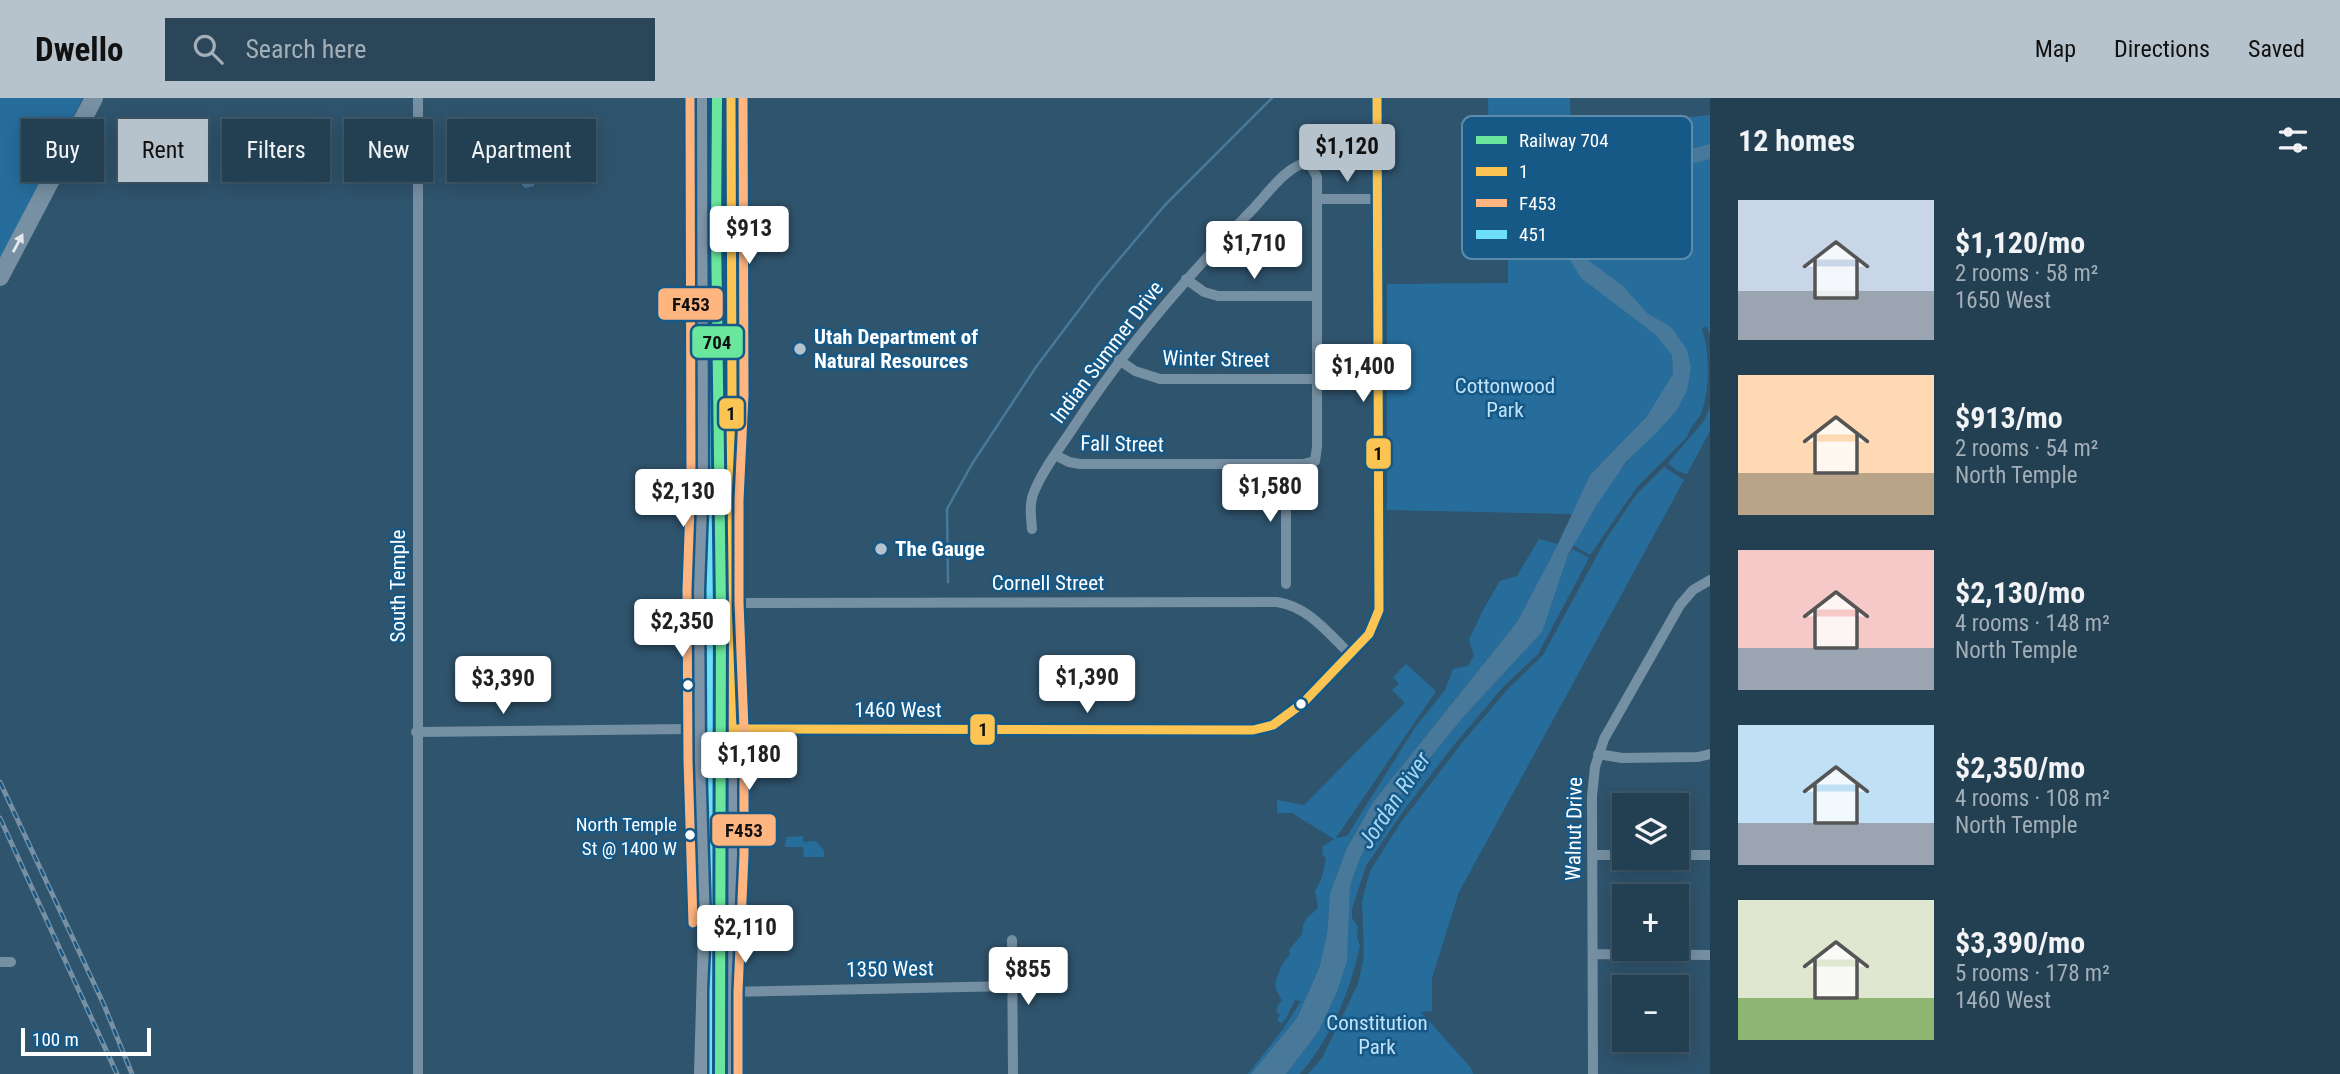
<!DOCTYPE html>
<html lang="en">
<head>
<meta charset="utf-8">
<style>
  body { margin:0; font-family:"Roboto Condensed",sans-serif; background:#2b4659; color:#f1f3f6; height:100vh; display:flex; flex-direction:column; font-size:26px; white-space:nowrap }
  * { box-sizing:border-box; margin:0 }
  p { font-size:23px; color:#a3afb8 }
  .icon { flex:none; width:38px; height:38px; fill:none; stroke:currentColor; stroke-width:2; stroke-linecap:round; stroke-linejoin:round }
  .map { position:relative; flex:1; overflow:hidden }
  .details { display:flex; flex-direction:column; background:#233f52; width:630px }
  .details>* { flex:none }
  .banner { position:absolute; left:21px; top:21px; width:665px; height:63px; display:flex; gap:14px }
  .buttons { position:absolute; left:1612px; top:695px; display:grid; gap:14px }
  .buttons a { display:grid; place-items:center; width:77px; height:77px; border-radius:0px; background:#233f52; box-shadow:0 4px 18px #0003,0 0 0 2px #405869; font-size:35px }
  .scale { position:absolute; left:21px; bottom:18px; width:130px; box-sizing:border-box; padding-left:7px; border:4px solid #fff; border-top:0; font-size:19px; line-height:24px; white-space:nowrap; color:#fff; -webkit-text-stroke:5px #165886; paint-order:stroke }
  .price { position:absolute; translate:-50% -60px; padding:0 16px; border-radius:7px; background:#fff; color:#222; font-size:23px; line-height:46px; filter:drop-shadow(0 2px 4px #0008) }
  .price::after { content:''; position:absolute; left:50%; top:42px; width:21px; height:16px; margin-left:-10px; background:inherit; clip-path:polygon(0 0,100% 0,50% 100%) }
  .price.current { background:#b6c3cc; color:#111 }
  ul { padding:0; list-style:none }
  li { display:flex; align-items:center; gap:21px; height:175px; padding:0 28px }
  li span { display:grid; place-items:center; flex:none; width:196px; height:140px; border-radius:0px; color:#555 }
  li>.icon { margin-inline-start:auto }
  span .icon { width:84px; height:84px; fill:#fffc; stroke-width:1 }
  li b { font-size:30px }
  h2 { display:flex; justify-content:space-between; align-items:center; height:84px; padding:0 28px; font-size:30px }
  .pill { padding:0 24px; border-radius:0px; background:#233f52; box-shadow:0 4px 18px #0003,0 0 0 2px #405869; font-size:24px; line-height:63px }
  .pill.current { background:#b6c3cc; color:#111 }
  header { display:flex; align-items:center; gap:42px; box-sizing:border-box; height:98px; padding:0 35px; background:#b6c3cc; color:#111 }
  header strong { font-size:33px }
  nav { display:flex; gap:38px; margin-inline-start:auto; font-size:24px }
  .search { width:490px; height:63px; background:#2b4659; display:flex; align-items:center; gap:18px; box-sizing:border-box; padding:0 24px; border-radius:0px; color:#a3afb8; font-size:26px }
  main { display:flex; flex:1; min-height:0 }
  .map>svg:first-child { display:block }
  .green { fill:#266d9c }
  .water { fill:#48789a }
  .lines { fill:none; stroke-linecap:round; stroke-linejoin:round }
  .stream { stroke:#48789a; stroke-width:2.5 }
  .minor { stroke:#7690a3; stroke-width:10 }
  .secondary { stroke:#7d95a7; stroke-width:14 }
  .motorway { stroke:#7790a3; stroke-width:18 }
  .rail-casing { stroke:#7790a3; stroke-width:5 }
  .rail { stroke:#165886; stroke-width:2.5; stroke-dasharray:8; stroke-linecap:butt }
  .bus-1-casing { stroke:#165886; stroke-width:14 }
  .bus-2-casing { stroke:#165886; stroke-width:14 }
  .bus-3-casing { stroke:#165886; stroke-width:14 }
  .bus-1 { stroke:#fcc553; stroke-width:9 }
  .bus-2 { stroke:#ffb580; stroke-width:9 }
  .bus-3 { stroke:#6ddff8; stroke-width:9 }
  .rail-1-casing { stroke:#165886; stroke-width:16 }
  .rail-1 { stroke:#6ae79d; stroke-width:10 }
  .oneway { fill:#e4e9ed }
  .poi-dot { fill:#b6c3cc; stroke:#165886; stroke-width:2.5 }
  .bus-dot { fill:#fff; stroke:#165886; stroke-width:2.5 }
  .labels { text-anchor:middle; stroke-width:5; stroke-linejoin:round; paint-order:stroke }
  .bus-label { font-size:19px; fill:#fff; stroke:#165886; text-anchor:end }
  .poi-label { font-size:21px; font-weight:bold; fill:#fff; stroke:#165886; text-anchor:start }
  .street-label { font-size:21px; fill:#fff; stroke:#165886 }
  .park-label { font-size:21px; fill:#c1e3fa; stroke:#165886 }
  .water-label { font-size:23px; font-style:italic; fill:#a6d7f5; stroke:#165886 }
  .key { fill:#165886; stroke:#5c8aaa; stroke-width:2 }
  .key-label { font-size:19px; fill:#fff }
  .line-badge { stroke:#165886; stroke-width:2.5 }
  .pale-badge-label { font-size:19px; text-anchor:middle; font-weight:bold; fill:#111 }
</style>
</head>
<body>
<header>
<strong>Dwello</strong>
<div class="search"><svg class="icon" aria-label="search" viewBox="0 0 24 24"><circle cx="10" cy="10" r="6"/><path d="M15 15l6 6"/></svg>Search here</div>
<nav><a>Map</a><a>Directions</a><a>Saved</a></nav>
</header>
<main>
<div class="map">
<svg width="1710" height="976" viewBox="0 0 1710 976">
  <rect width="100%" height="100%" fill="#2f546d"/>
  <path class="green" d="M0,0H83L0,164Z
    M1488,0H1570L1571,31L1710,17V236L1706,228L1702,231C1710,255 1710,292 1701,316C1696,324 1690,329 1687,339L1637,389L1590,457L1573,447C1589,419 1605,388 1627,364C1649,338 1671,324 1687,293L1672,257L1673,276L1662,296L1647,318L1591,376L1572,416L1387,412V186L1508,185V67H1489Z
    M712,296H715L717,460H713Z
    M1710,309V333L1687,376L1677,373L1668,365L1704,323Z
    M1664,369L1684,382L1459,794L1432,880V913L1421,914L1471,970L1473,976H1308L1322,960L1358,886L1364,858L1362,803L1370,773L1399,727L1461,646L1507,592L1543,557L1606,441L1636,397Z
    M1539,441L1558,446L1517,524L1373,704L1346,752L1330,795L1327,837L1319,870L1297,920L1251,976H1248L1283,931L1301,903L1295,902L1285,922L1281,925L1277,922L1280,917L1277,915V909L1282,902C1281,901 1277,893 1276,891C1274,882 1283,862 1290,857L1289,852L1302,836L1303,827L1307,820L1318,810L1315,793C1323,780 1323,776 1326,760L1322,757L1323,748L1334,741L1292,715H1277V702L1304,707L1405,605L1392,592L1399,586L1393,579L1406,566L1436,593L1336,740L1347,738L1416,628L1445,592L1453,571L1468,568L1474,557L1469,542L1483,512L1500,483L1517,478Z
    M1573,451L1589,460L1538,556L1504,588L1453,648L1404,712L1366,768L1352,811V820L1358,829L1357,839L1360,848C1349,896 1332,938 1300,976H1286L1319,933L1336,896L1347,821L1350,788L1361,758L1389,712L1421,671L1466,616L1541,535L1568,457Z
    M716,653L718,654L716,737L714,654Z
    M803,738V744L816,743L824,752V759H804L803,749H785L786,739Z"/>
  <path class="water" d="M1710,46V61L1676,70L1648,81H1604L1583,89L1565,117L1580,156L1623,188L1648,216L1671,229L1687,252L1691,269L1687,293L1677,312L1658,333L1626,364L1596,408L1568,457L1542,534L1466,616L1421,671L1389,712L1361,758L1350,788L1347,863L1336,896L1319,933L1286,976H1251L1297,920L1319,870L1327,837L1330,795L1346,752L1373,704L1517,524L1558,446L1590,377L1647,318L1673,276L1672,257L1656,237L1581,180L1562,149L1555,131L1553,112L1558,90L1573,68L1615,57L1658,60Z
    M532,66L538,70V75L534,78V88L525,90L516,81L514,73L518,70L524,71Z"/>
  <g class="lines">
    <path class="stream" d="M948,484L947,411L972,366L1036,269L1100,184L1165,107L1272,0"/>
    <path class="minor" d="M1317,101H1377
      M1186,181L1204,194L1218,198H1317
      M1119,262L1135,273L1160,281H1317
      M1286,366V486
      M1032,431C1031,419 1029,405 1034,394C1043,371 1060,350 1073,330C1125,250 1186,179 1253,111C1268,95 1287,67 1309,64L1317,79V349L1315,363L1303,366H1080L1069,364L1055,357
      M727,505L1277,504C1309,509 1328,535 1350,556
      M416,634L688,631L1253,632L1273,627L1303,605L1369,536L1379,512L1377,0
      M1598,656L1622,660L1698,659L1710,656
      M1592,757H1624
      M1676,757H1710
      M1012,842L1013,976
      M1593,856L1710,857
      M0,864H11
      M726,894L1012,888
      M418,976V0
      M1593,976L1592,698L1595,669L1604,641L1680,507L1693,492L1710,482"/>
    <path class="secondary" d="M701,976L705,837L704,748L700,662L699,492L703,380L702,0
      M726,976V894L732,757V631L727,505V402L732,297L731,0"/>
    <path class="motorway" d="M0,179L94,0"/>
    <g class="rail-casing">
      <path id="rail" d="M0,684L104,907L132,976
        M0,720L117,976"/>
    </g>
    <use href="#rail" class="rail"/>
    <g class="bus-1-casing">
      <path id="bus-1" d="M731,0L732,297L727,402V505L732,631
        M732,631L1253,632L1273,627L1303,605L1369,536L1379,512L1377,0"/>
    </g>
    <g class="bus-2-casing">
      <path id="bus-2" d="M690,0L691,380L687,492L688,662L693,825
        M738,976V894L744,757V631L739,505V402L744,297L743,0"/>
    </g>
    <g class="bus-3-casing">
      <path id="bus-3" d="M714,0L715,380L711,492L712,662L717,825
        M714,976V893L720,757V631L715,505V401L720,297L719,0"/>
    </g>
    <use href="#bus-1" class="bus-1"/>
    <use href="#bus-2" class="bus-2"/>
    <use href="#bus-3" class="bus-3"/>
    <g class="rail-1-casing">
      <path id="rail-1" d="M717,0L716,133L721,510L720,976"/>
    </g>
    <use href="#rail-1" class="rail-1"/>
  </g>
  <defs><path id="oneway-solid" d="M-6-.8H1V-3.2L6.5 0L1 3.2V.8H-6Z" transform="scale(1.75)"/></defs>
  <use class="oneway" href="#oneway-solid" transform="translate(18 145) rotate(-62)"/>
  <g class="poi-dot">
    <circle cx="800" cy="251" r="7"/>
    <circle cx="881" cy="451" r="7"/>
  </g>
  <g class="bus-dot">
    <circle cx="688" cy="587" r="6"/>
    <circle cx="1301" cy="606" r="6"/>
    <circle cx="690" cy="737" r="6"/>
  </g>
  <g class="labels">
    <g class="bus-label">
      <text x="677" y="733">North Temple<tspan x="677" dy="24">St @ 1400 W</tspan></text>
    </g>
    <g class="poi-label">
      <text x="814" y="246">Utah Department of<tspan x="814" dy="24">Natural Resources</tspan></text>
      <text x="895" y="458">The Gauge</text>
    </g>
    <g class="street-label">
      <text transform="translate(1107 254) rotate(-53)" y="7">Indian Summer Drive</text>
      <text transform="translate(1216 261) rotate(1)" y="7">Winter Street</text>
      <text transform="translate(1122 346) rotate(1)" y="7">Fall Street</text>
      <text x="1048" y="492">Cornell Street</text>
      <text transform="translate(398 488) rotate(-90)" y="7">South Temple</text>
      <text x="898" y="619">1460 West</text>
      <text transform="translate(1574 731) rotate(-89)" y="7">Walnut Drive</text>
      <text transform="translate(890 871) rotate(-1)" y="7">1350 West</text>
    </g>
    <g class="park-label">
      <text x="1505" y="295">Cottonwood<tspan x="1505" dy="24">Park</tspan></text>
      <text x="1377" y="932">Constitution<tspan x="1377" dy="24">Park</tspan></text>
    </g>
    <g class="water-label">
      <text transform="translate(1394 702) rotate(-56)" y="8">Jordan River</text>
    </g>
  </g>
  <rect x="1462" y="18" width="230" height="143" rx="10" class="key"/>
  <rect x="1476" y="38" width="31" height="8" fill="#6ae79d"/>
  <rect x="1476" y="69" width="31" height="9" fill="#fcc553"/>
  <rect x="1476" y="101" width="31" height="8" fill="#ffb580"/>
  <rect x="1476" y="132" width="31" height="9" fill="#6ddff8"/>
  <g class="key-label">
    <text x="1519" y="49">Railway 704</text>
    <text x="1519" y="80">1</text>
    <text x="1519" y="112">F453</text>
    <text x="1519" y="143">451</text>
  </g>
  <g class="line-badge">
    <rect x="657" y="189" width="67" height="34" rx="7" fill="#ffb580"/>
    <rect x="691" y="227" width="53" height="34" rx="7" fill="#6ae79d"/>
    <rect x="718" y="299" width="27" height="33" rx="7" fill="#fcc553"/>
    <rect x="1365" y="339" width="27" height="33" rx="7" fill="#fcc553"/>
    <rect x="969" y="615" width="27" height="33" rx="7" fill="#fcc553"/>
    <rect x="711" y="715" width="66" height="34" rx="7" fill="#ffb580"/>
  </g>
  <g class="pale-badge-label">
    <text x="691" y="213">F453</text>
    <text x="717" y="251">704</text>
    <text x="731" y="322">1</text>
    <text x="1378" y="362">1</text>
    <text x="983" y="638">1</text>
    <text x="744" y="739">F453</text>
  </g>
</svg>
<div class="buttons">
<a><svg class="icon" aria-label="layers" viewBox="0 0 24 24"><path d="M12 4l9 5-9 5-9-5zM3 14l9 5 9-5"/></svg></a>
<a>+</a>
<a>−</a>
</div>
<div class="scale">100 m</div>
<b class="price current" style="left:1347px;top:86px">$1,120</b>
<b class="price" style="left:749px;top:168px">$913</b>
<b class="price" style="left:1254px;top:183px">$1,710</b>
<b class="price" style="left:1363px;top:306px">$1,400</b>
<b class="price" style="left:1270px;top:426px">$1,580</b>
<b class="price" style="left:683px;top:431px">$2,130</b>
<b class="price" style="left:682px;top:561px">$2,350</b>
<b class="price" style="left:1087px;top:617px">$1,390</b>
<b class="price" style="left:503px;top:618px">$3,390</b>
<b class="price" style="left:749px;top:694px">$1,180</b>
<b class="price" style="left:745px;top:867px">$2,110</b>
<b class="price" style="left:1028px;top:909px">$855</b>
<div class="banner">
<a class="pill">Buy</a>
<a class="pill current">Rent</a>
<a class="pill">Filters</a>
<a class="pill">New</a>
<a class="pill">Apartment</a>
</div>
</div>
<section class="details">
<h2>12 homes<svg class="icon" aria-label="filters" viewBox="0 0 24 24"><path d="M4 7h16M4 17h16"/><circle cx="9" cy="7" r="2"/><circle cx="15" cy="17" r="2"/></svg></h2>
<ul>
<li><span style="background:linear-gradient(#c9d6e8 65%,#9aa5b1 0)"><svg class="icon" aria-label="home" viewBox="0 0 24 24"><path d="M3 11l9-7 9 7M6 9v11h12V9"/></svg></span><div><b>$1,120/mo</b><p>2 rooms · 58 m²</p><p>1650 West</p></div></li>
<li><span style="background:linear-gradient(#ffd9b3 70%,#b9a48a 0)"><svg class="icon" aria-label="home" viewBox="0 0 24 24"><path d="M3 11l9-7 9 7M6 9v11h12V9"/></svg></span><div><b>$913/mo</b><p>2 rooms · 54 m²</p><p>North Temple</p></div></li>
<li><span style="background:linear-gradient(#f6c9c9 70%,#9aa5b1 0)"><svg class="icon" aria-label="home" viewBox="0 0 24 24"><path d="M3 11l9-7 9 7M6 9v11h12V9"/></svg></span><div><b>$2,130/mo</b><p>4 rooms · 148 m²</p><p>North Temple</p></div></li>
<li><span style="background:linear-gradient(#bfe0f5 70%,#9aa5b1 0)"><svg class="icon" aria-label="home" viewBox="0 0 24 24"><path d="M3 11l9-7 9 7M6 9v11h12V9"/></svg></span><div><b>$2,350/mo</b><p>4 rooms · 108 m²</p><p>North Temple</p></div></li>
<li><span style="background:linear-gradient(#dfe7d0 70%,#8fb573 0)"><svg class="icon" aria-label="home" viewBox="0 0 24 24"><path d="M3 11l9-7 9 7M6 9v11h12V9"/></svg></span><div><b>$3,390/mo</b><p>5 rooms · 178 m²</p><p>1460 West</p></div></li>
</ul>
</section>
</main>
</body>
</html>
